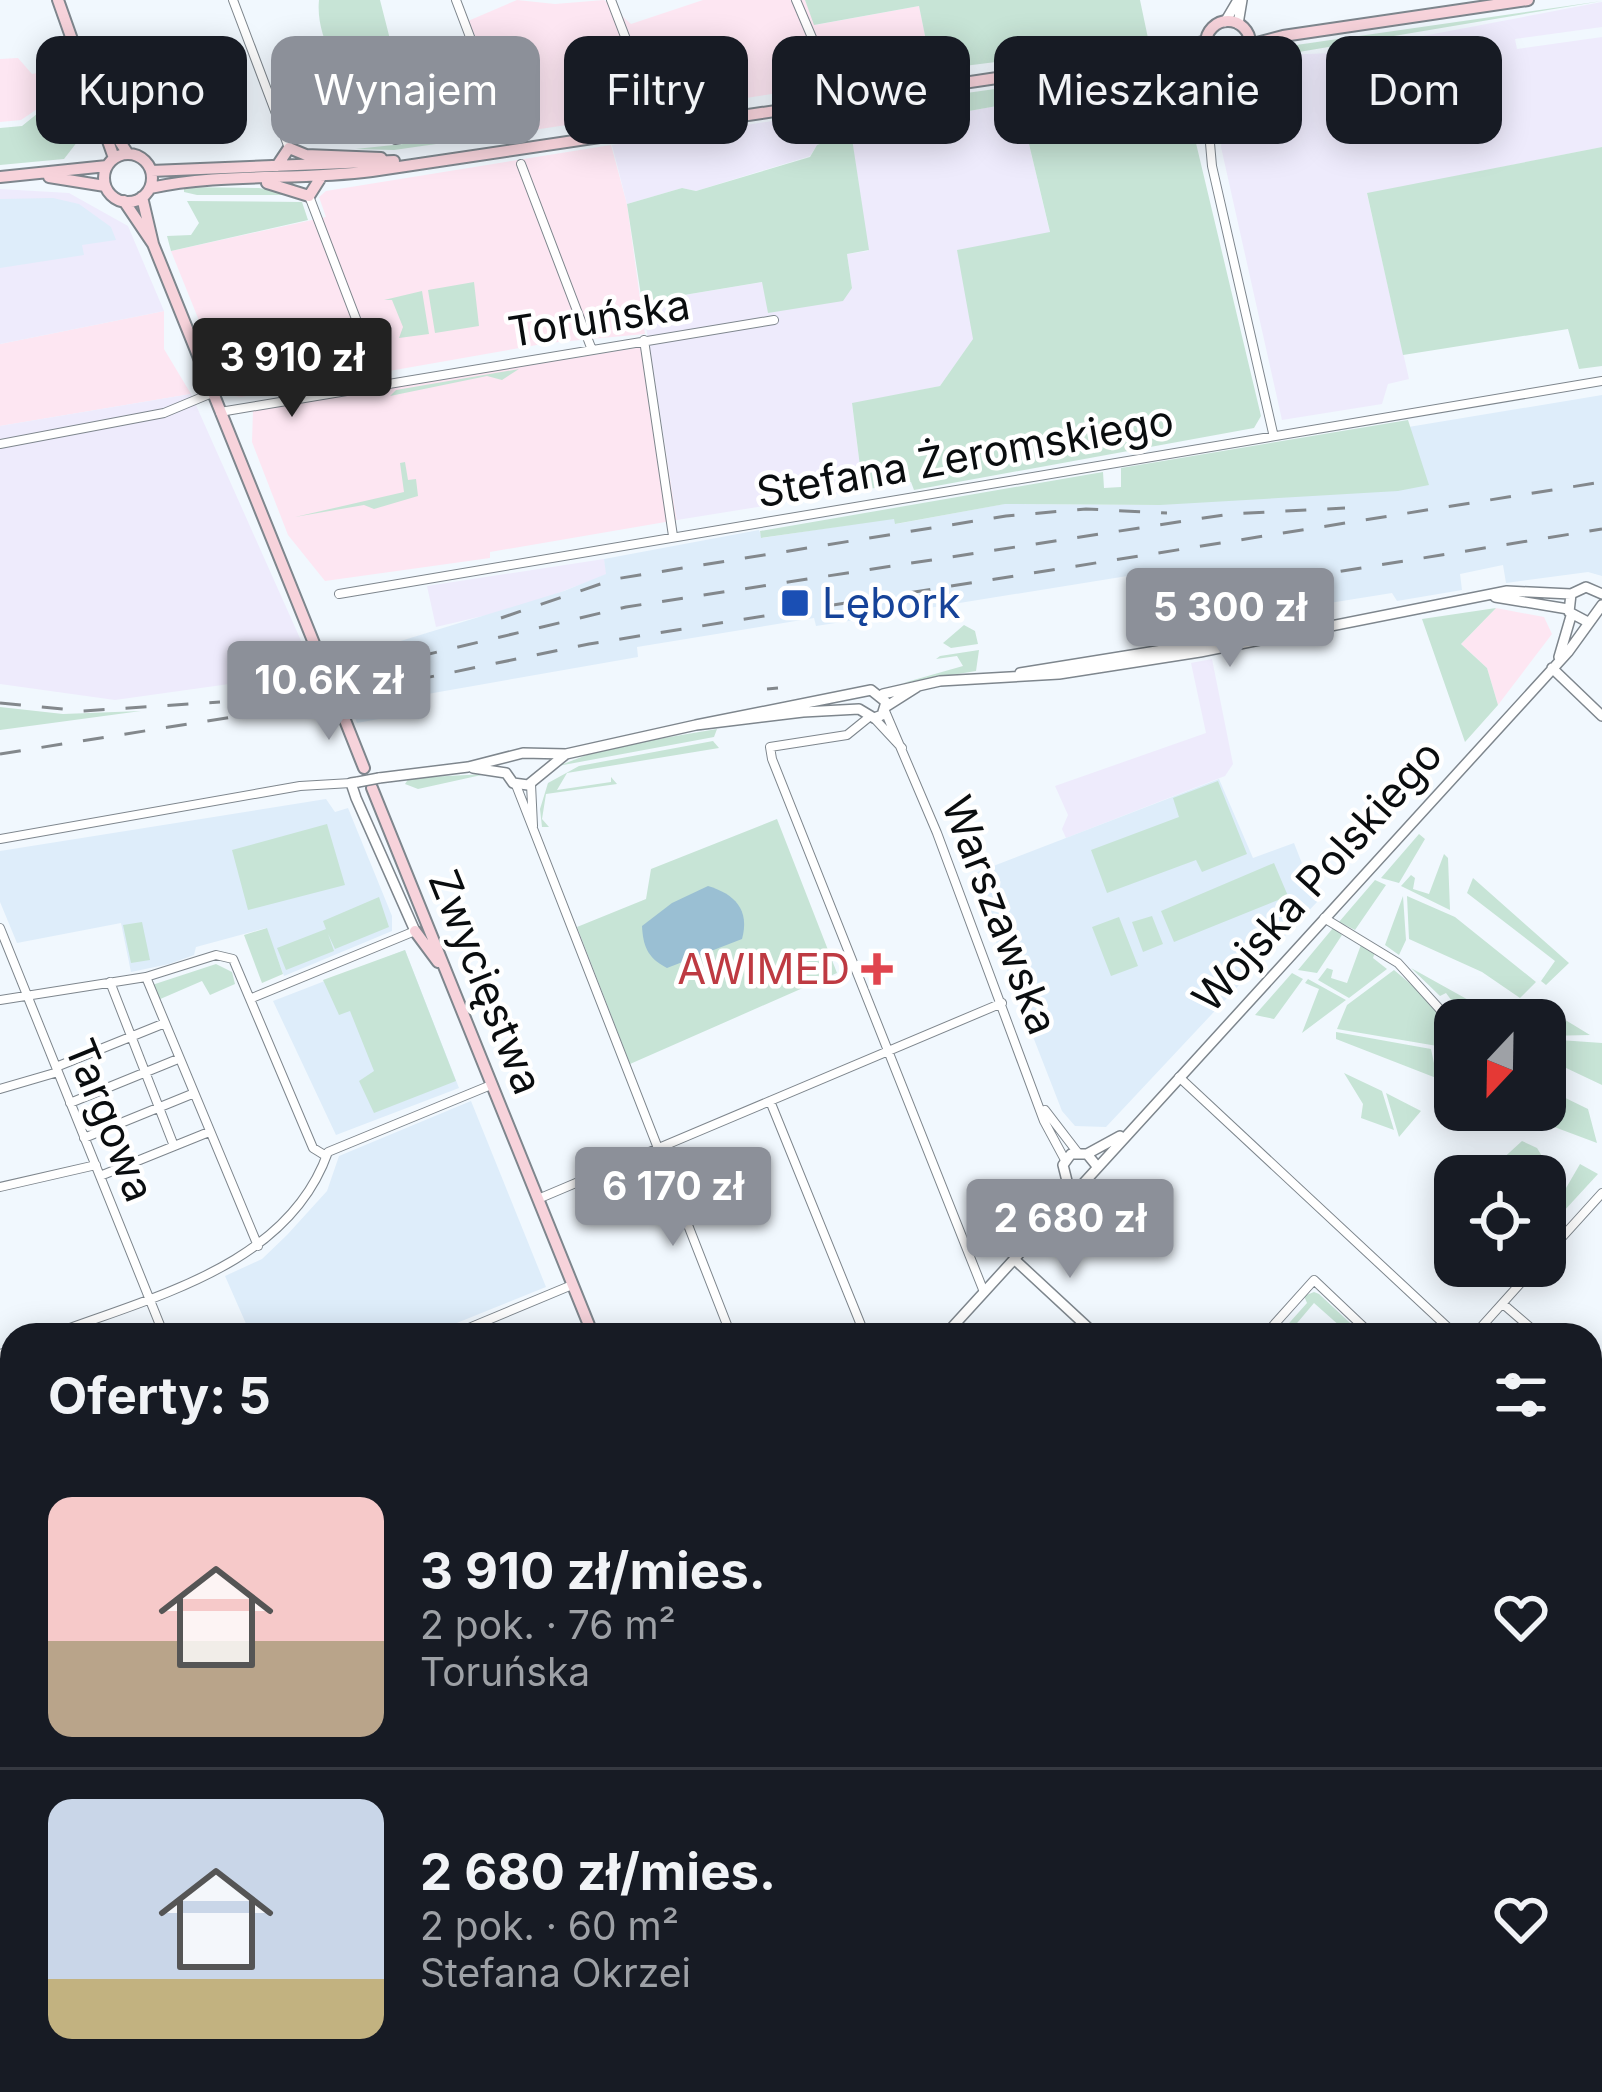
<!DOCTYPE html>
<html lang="pl">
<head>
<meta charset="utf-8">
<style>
  body { margin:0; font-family:Inter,sans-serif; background:#20242c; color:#f1f3f6; height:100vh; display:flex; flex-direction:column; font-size:45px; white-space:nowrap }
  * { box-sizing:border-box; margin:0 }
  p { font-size:39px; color:#9ea1a6 }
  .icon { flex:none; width:66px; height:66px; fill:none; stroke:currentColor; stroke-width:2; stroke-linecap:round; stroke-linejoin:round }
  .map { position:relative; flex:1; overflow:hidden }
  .details { position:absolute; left:0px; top:1323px; width:1602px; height:771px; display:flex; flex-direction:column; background:#171b24; border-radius:36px 36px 0 0; box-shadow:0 6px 30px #0003 }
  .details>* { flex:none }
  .hud { position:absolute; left:36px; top:36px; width:1530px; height:108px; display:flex; gap:24px }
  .needle { width:78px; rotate:202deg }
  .tools { position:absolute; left:1434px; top:999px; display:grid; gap:24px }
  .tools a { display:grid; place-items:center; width:132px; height:132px; border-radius:24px; background:#171b24; box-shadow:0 6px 30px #0003; font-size:60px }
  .price { position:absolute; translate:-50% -102px; padding:0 27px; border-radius:12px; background:#8c9099; color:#fff; font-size:39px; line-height:78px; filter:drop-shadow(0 3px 6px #0008) }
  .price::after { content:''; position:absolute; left:50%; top:72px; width:36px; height:27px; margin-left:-18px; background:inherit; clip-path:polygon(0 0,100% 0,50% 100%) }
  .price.current { background:#222; color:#fff }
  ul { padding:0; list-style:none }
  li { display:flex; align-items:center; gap:36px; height:300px; padding:0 48px }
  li+li { border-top:3px solid #363941 }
  li span { display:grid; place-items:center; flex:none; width:336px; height:240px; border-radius:24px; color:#555 }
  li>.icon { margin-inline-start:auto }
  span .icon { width:144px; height:144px; fill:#fffc; stroke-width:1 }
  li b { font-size:51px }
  h2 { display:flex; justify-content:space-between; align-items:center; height:144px; padding:0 48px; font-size:51px }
  .chip { padding:0 42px; border-radius:24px; background:#171b24; box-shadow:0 6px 30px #0003; font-size:42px; line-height:108px }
  .chip.current { background:#8c9099; color:#fff }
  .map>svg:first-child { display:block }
  .commercial { fill:#fde6f2 }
  .industrial { fill:#eeebfc }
  .built { fill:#deedfa }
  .green { fill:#c7e4d6 }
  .water { fill:#9abfd3 }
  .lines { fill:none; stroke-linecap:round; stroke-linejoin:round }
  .river { stroke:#9abfd3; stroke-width:18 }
  .secondary-tunnel { stroke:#ced5da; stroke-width:10; stroke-dasharray:10 5; stroke-linecap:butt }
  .pedestrian-casing { stroke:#7e868d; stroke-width:9 }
  .minor-casing { stroke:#7e868d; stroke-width:10 }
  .tertiary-casing { stroke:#7e868d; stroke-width:12 }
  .secondary-casing { stroke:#7e868d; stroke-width:14 }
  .pedestrian { stroke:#fff; stroke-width:6 }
  .minor { stroke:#fff; stroke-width:8 }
  .tertiary { stroke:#fff; stroke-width:9 }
  .secondary { stroke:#f7d3db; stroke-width:10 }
  .rail { stroke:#83888c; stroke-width:3; stroke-dasharray:21 21; stroke-linecap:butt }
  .tertiary-bridge-casing { stroke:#7e868d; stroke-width:12; stroke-linecap:butt }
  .tertiary-bridge { stroke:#fff; stroke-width:9 }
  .transit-dot { fill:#1a4fb4; stroke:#fff; stroke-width:4.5 }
  .health-dot { fill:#e0444e; stroke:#fff; stroke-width:4.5 }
  .labels { text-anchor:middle; stroke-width:9; stroke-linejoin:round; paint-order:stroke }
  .street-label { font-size:42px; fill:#0a0d0f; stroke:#fff }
  .transit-label { font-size:42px; fill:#164399; stroke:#fff; text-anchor:start }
  .health-label { font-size:42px; fill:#be3a42; stroke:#fff; text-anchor:end }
</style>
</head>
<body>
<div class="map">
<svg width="1602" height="2092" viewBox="0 0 1602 2092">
  <rect width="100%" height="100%" fill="#f1f8fe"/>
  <path class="commercial" d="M517,0L555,4L604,0L631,24L703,0H805L815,25L919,6L932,70L520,132L468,21Z
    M18,58L32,74L38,73L46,103L21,120L0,122V59Z
    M611,145L627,204L645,334L548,343L241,397L229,395L171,251L326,217L319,197L326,191Z
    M164,311V349L191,394L0,426V344Z
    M648,346L677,520L490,552V558L325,581L288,535L252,442L253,410Z
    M1496,608L1544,617L1552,634L1498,705L1487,668L1461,644Z"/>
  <path class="industrial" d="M1602,2V27L1515,39L1517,49L1602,37V147L1367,194L1409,379L1388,384L1382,404L1282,420L1221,147L1226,101L1281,55L1333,53Z
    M1019,102L1050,233L940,386L852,404L863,490L677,520L642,302L763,282L852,288L847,254L868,251L851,133L817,145L810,156L696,191L682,188L627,204L612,145L846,110L851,132Z
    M0,189L69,193L128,226L164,311L0,344Z
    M191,394L315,672L115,700L0,684V426Z
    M604,559L607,574L595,579L521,607L436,627L427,586Z
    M1212,659L1233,764L1225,776L1066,838L1062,829L1068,815L1055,786L1206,733L1191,663Z"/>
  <path class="built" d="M53,198L79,204L111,227L116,240L82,245L84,255L0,268V199Z
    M1602,395V576L1588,572L1506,583L1503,565L1460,574L1462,590L1397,601L1392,593L1260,614L1256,596L1159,611L1152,572L842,622L816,626L814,618L637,647L638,657L382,702L384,718L357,723L332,662L564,591L606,574L604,559L759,530L762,538L894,518L896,524L1004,504L1159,505L1336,439Z
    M1219,779L1253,858L1294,843L1317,902L1106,1127L1075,1126L1062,1111L970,875Z
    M326,799L335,812L348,808L392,916V931L284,976L266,928L196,947L194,955L169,964L131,972L121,923L17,943L0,902V851Z
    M405,950L459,1088L336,1135L273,1001Z
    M471,1101L546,1287L427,1335H251L225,1276L262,1259L287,1235L327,1191L339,1156Z
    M12,1554V1816L0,1819V1557Z
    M1602,1579V1664L1590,1653V1591Z"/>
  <path class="green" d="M319,0H380L395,59L421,70L422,81L387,79L380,105L351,111C344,72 315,40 319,0Z
    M805,0H1140L1149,43L932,70L919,6L814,25Z
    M1602,1L1281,55L1269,49Z
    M224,57L222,75L204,90L185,96L154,58Z
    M64,62L81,137L64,159L0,165V128L22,126L48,105L39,67Z
    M1143,68L1192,73L1202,87L1190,118L1261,416L1254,428L914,490L911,482L863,490L852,403L940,386L973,339L957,250L1050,232L1019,102L851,132L869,250L847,254L852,288L843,301L768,313L762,282L642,302L627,204L682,188L696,191L810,157L817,145L850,132L846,110Z
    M520,132L394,150L355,149Z
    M1602,147V366L1579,369L1568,329L1403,355L1367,193Z
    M184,187L259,188L298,195H197L184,192Z
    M187,201L302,202L308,220L171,251L167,236L191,235L199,223Z
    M474,282L479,326L435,333L428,290Z
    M422,291L429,334L399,338L403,327L392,300H384Z
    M519,369L502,380L487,376L390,396L396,390Z
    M1408,420L1429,485L1398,491L1160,505L1005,504L895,524L894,519L761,538L760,531L1103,472L1104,488L1121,487V468Z
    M405,462L408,480L416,479L418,496L374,509L364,505L295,517L404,492L400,463Z
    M1227,601L1233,630L1165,642L1159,611Z
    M1496,608L1461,644L1487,668L1498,705L1465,742L1422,619Z
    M964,625L975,631L978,644L951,648L943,643Z
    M979,650L976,671L903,683L963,666L957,656L936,659L940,656Z
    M0,707L63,714L141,711L0,730Z
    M717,729L714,737L558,766L605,748Z
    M713,741L719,748L567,773L557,790L611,782V777L617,784L546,794L542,819L549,827H542L540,809L548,783L579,766Z
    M486,774L418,789L405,784L409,778Z
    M1218,781L1247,854L1202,872L1196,860L1107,893L1091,850L1179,817L1173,798Z
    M777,819L837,973L630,1064L577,927L646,899L651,869Z
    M327,824L345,885L248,910L232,850Z
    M1419,834L1425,839L1399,883L1381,878Z
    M1444,854L1448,858L1450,910L1401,886L1411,875L1415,878L1413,889L1429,894Z
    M1274,863L1288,896L1174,942L1161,911Z
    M1473,878L1569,963L1546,985L1541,981L1555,961L1467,893Z
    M1375,880L1386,885L1355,930L1339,922Z
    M1403,896L1406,940L1399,955L1385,945Z
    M1407,896L1455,917L1536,982L1520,998L1482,972L1409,939Z
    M379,897L389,927L335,949L328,934L334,951L286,970L277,948L326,929L323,921Z
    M1152,916L1163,944L1143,952L1132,922Z
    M1119,917L1138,966L1111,976L1092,927Z
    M142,922L150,960L131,963L123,925Z
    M267,928L283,974L262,983L244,935Z
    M1333,928L1342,935L1317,973L1298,970Z
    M1362,942L1376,949L1373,958L1387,969L1349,998L1318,980L1327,968L1333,970L1331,978L1347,983Z
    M405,950L456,1081L374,1113L359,1081L374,1071L350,1011L339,1015L323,980Z
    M216,964L232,972L235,984L210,995L202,981L158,1000L152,985Z
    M1411,968L1490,1012L1486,1020H1466L1446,993L1440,996Z
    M1394,970C1416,989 1455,1018 1455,1049L1337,1029L1347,1005Z
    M1292,973L1303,979L1274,1019L1255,1015Z
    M1308,979L1346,1000L1302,1033L1319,989L1305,983Z
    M1549,1010L1590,1035L1545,1036L1542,1020Z
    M1336,1032L1431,1049L1435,1068L1444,1081L1336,1039Z
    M1545,1039L1602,1043V1085L1545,1058Z
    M1344,1073L1382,1091L1394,1130L1361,1118L1363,1104Z
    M1545,1088L1588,1109L1597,1143L1533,1119L1527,1110H1545Z
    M1386,1093L1421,1111L1399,1137Z
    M1522,1141L1537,1148L1561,1187L1545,1176L1498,1163Z
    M1580,1164L1598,1174L1563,1212L1555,1207Z
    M1314,1292L1319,1294L1363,1335H1350L1314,1303L1287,1335L1282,1331L1307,1303L1304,1296Z
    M12,1852V1939L0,1943V1855Z
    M227,2082H320L324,2092H230Z
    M899,2082H1093L1104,2092H880L879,2087Z"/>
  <path class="water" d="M708,886C735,894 750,910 742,939L667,968C647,958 643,945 642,926L672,903Z"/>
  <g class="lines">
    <path class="river" d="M0,1878L12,1873
      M667,2082L677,2092"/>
    <path class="secondary-tunnel" d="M326,673L337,700"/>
    <g class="pedestrian-casing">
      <path id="pedestrian" d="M227,2082L230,2092"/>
    </g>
    <g class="minor-casing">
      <path id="minor" d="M233,0L289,148
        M611,0L649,99
        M796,0L816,47
        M1216,62L1209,132L1212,166L1273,433
        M1218,88L1230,65
        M395,140L502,121L456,0
        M521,164L592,350
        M309,196L381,384
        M644,340L673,536
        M220,412L774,320
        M0,444L164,413L212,393
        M339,594L1602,381
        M885,711L937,833L1044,1121L1065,1160
        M868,718L847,735L770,747L772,759L984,1292
        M874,718L902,748
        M531,784L533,826
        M516,785L731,1335
        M0,839L300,786L351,783
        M1324,918L1398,963L1455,1026
        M0,928L164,1335
        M146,977L258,1246
        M110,982L174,1146
        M252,998L415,931
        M0,1000L146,977L216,955L233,959L313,1148L326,1156
        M56,1067L165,1023
        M1179,1077L1456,1335
        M0,1089L58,1072
        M770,1101L865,1335
        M70,1103L178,1059
        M1045,1110L1078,1153
        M84,1138L192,1094
        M100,1176L209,1132
        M0,1187L96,1165
        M538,1199L1002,1003
        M1545,1256L1602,1193
        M1503,1304L1539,1335
        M51,1335C154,1296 288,1266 328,1152L491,1085
        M452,1335L572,1285
        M1278,1335L1271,1328L1314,1280L1372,1335
        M1474,1335L1536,1266
        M0,1354L12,1350
        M1590,1380L1602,1390
        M0,1548L12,1546
        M1590,1870L1602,1858
        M1590,1978L1602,1989
        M1590,2002L1602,1991
        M0,2025L1,2023
        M0,2053L12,2092
        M122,2082L127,2092
        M325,2082L329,2092
        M390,2082L392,2092
        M1118,2082L1128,2092
        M1234,2082L1244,2092
        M1303,2082L1320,2092L1329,2082
        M1355,2082L1365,2092
        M34,2092L74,2082
        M478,2092L520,2082"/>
    </g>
    <g class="tertiary-casing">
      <path id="tertiary" d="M1225,22L1238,0
        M1238,24L1242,0
        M1495,597L1568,609
        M1586,621L1569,612L1571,594L1586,587L1602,594
        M1559,657L1571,616
        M1552,668L1602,716
        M1020,673L1293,629
        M883,694L940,681L1059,674L1200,652L1507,591L1571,594
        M887,706L917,687
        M473,768L506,773
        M506,773L513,783L528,785L566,754
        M379,778L468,767L523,753L566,754L696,725L803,712L859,709L874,718L882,715L886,702L871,690L696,725
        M358,782L351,783L356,798L415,931
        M1087,1154L1120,1136
        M1067,1181L1063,1165L1071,1154H1087L1096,1165
        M1050,1218L1067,1181
        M1014,1259L1096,1335
        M945,1335L1568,652L1602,605
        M1590,1759L1602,1766
        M770,2082L773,2092
        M1443,2082L1453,2092"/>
    </g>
    <g class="secondary-casing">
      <path id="secondary" d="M58,0L114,158
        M1206 43a22 22 0 1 1 44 0a22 22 0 1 1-44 0Z
        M1249,45L1283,36L1528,0
        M104,117L128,154
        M104 178a24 24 0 1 1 48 0a24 24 0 1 1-48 0Z
        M277,166L289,148L306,155L381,158
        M151,171L394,161
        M0,177L107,166
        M49,177L105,186
        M267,183L309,196L321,177
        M150,188C222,172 298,181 372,171L1165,53L1206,41
        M142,197L153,244
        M124,201L153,244L326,673
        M337,700L364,768
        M372,788L593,1335
        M415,931L438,962
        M0,1834L12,1832"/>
    </g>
    <use href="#pedestrian" class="pedestrian"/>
    <use href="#minor" class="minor"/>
    <use href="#tertiary" class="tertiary"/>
    <use href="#secondary" class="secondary"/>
    <path class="rail" d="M1176,604L1250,586L1602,529
      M501,618L615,579L1006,516L1086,509L1167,513
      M767,689L778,688
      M253,696L626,607L1230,514L1345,508
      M0,703L82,711L220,702
      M0,754L251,714L589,644L1602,482"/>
    <g class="tertiary-bridge-casing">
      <path id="tertiary-bridge" d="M358,782L379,778"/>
    </g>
    <use href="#tertiary-bridge" class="tertiary-bridge"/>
  </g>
  <rect class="transit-dot" x="780" y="588" width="30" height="30" rx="6"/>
  <path class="health-dot" d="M871 951h12v12h12v12h-12v12h-12v-12h-12v-12h12z"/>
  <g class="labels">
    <g class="street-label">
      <text transform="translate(599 318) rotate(-9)" y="15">Toruńska</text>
      <text transform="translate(965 456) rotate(-10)" y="15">Stefana Żeromskiego</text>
      <text transform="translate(1317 876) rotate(-48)" y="15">Wojska Polskiego</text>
      <text transform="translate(1000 915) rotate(69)" y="15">Warszawska</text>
      <text transform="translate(486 982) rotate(68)" y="15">Zwycięstwa</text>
      <text transform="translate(110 1120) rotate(68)" y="15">Targowa</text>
    </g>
    <g class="transit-label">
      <text x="822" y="618">Lębork</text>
    </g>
    <g class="health-label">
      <text x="850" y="984">AWIMED</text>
    </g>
  </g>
</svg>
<div class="tools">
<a><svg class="needle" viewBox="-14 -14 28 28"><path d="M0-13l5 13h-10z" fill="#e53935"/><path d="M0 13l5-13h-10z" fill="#9ea1a6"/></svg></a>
<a><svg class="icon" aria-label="locate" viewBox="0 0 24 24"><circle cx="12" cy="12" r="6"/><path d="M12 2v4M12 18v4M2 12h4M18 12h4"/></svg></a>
</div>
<b class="price current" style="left:292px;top:420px">3 910 zł</b>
<b class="price" style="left:1230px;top:670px">5 300 zł</b>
<b class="price" style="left:329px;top:743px">10.6K zł</b>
<b class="price" style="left:673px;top:1249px">6 170 zł</b>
<b class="price" style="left:1070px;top:1281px">2 680 zł</b>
<div class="hud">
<a class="chip">Kupno</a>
<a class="chip current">Wynajem</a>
<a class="chip">Filtry</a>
<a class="chip">Nowe</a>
<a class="chip">Mieszkanie</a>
<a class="chip">Dom</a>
</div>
<section class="details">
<h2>Oferty: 5<svg class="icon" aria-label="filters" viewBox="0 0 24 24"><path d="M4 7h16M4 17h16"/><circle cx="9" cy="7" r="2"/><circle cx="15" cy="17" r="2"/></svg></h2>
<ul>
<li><span style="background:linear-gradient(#f6c9c9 60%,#b9a48a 0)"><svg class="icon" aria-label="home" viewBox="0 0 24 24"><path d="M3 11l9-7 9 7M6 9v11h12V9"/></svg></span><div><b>3 910 zł/mies.</b><p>2 pok. · 76 m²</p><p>Toruńska</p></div><svg class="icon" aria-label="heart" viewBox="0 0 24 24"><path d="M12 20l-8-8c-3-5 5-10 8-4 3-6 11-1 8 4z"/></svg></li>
<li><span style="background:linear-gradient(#c9d6e8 75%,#c2b280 0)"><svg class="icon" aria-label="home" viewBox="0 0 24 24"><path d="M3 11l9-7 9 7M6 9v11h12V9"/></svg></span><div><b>2 680 zł/mies.</b><p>2 pok. · 60 m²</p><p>Stefana Okrzei</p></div><svg class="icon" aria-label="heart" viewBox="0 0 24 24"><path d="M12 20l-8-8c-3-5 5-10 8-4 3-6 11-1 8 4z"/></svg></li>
</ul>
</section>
</div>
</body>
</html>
